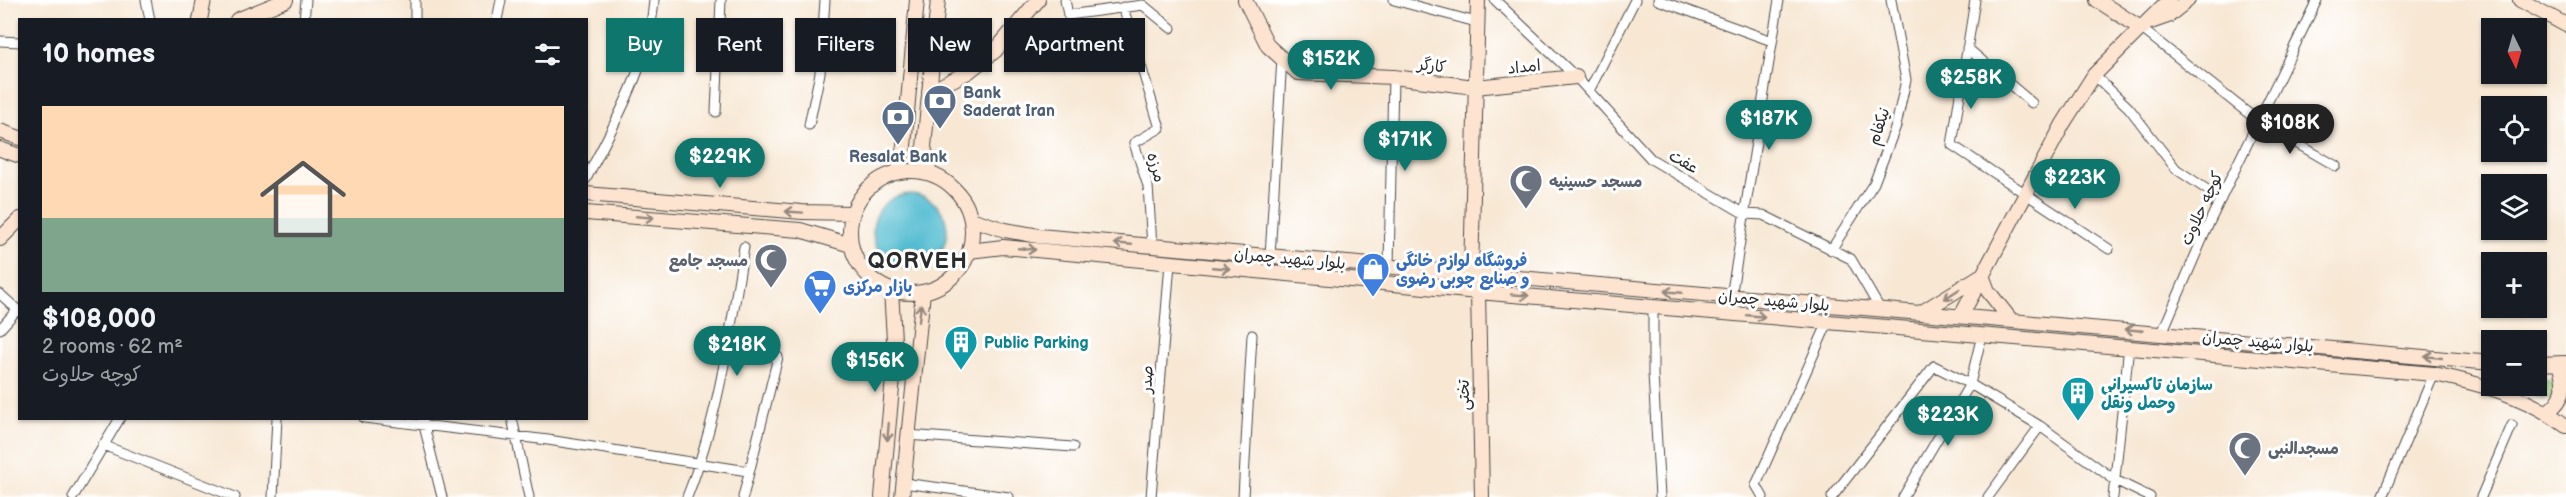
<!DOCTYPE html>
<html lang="en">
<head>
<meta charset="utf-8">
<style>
  body { margin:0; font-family:"Balsamiq Sans","Playpen Sans Arabic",sans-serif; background:#20242c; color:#f1f3f6; height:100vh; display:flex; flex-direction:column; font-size:22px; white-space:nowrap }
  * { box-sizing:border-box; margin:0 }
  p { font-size:20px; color:#9ea1a6 }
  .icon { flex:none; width:33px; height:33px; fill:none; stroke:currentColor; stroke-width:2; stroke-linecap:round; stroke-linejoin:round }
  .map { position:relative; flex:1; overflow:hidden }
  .side { position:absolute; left:18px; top:18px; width:570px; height:402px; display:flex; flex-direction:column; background:#171b24; border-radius:0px; box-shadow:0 2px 4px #0004 }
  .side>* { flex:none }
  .guide { position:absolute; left:606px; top:18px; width:570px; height:54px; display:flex; gap:12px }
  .needle { width:39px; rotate:175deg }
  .controls { position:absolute; left:2481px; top:18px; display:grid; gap:12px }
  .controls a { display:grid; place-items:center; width:66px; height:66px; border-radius:0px; background:#171b24; box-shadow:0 2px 4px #0004; font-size:30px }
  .price { position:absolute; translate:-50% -51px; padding:0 14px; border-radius:21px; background:#0f766e; color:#fff; font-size:20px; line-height:39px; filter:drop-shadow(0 2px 3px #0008) }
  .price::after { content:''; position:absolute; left:50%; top:36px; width:18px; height:14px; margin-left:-9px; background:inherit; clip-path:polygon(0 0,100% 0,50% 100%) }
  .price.active { background:#222; color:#fff }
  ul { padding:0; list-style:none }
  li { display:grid; align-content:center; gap:12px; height:318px; padding:0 24px }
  li span { display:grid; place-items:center; height:186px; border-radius:0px; color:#555 }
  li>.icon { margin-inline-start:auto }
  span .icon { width:108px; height:108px; fill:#fffc; stroke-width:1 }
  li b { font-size:26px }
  h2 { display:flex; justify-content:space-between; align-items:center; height:72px; padding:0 24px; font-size:26px }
  .pill { padding:0 21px; border-radius:0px; background:#171b24; box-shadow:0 2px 4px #0004; font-size:21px; line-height:54px }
  .pill.active { background:#0f766e; color:#fff }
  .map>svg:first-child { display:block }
  .grass { fill:url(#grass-dots); stroke:#657e55; stroke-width:1.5 }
  .water { fill:#55bdd1; stroke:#40747e; stroke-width:1.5 }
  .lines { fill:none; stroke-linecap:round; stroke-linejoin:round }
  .street-casing { stroke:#4a4744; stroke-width:11 }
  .secondary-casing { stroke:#4a4744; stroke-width:16 }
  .street { stroke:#fff; stroke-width:9 }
  .secondary { stroke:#fde4d0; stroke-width:14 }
  .oneway { stroke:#94887e }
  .labels { text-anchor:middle; stroke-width:6; stroke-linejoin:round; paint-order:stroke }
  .street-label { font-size:16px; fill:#2b2b2b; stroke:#fff }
  .service-label { font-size:16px; font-weight:bold; fill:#4e5e75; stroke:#fff; text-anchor:start }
  .worship-label { font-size:16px; font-weight:bold; fill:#5b616d; stroke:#fff; text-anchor:start }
  .shop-label { font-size:16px; font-weight:bold; fill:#366cbe; stroke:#fff; text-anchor:start }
  .culture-label { font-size:16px; font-weight:bold; fill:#0d838f; stroke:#fff; text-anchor:start }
  .district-label { font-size:22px; font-weight:bold; letter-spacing:1.5px; fill:#2b2b2b; stroke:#fff }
</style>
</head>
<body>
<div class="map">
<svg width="2566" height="497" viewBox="0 0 2566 497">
  <defs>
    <pattern id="grass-dots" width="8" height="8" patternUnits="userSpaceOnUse" patternTransform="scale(1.5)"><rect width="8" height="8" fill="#9fd07f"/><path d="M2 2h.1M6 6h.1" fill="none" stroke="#89b36e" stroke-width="1.8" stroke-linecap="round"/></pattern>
  </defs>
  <rect width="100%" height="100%" fill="#fff"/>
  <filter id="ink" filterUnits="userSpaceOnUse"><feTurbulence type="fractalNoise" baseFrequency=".0167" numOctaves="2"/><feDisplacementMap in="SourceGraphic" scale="12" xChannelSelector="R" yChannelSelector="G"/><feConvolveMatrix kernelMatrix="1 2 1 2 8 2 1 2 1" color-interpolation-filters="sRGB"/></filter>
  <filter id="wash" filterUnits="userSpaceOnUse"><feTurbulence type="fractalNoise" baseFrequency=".008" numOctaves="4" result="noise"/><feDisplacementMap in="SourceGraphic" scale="24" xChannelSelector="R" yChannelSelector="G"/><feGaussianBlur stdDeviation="1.35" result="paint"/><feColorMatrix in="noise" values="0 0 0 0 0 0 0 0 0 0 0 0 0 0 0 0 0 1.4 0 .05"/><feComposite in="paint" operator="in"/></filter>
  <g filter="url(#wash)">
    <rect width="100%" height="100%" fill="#f7e7d3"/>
    <path class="grass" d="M2537,378L2552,381L2558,385L2559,392L2553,398H2543L2511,386H2536Z"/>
    <path class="water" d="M873 231a37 37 0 1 1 74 0a37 37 0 1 1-74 0Z"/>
  </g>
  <g filter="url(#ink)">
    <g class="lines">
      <g class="street-casing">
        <path id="street" d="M146,0L150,20
          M415,0V20
          M1065,0L1068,15L1143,5L1171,28
          M1394,0L1476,22
          M1495,0L1576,77L1651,159L1745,214L1763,215L1851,259L1880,309
          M1658,0L1772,41
          M1975,0L1952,145L2109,249
          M1123,7L1160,128L1134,143L1148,186L1152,246
          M304,20L306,0
          M497,20L501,0
          M2142,29L2258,121L2336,166
          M0,41L20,42
          M1967,48L2032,103
          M2094,75L2129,108L2176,169L2221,199
          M1589,91L1635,0
          M716,112L721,0
          M809,125L820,73L825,0
          M586,179C616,121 649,65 654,0
          M1831,250L1874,183L1896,126L1906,80L1891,0
          M1270,256L1282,58
          M1389,266L1393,77
          M0,294L20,312
          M1731,297L1779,0
          M1653,305V374L1660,497
          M0,329L17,310
          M2162,333L2210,221L2317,0
          M1982,335L1970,384L2040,426L2115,480L2150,497
          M728,349L778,357L743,497
          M364,418L548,440L748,471
          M422,418L442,497
          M512,418L529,497
          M907,435L1073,447
          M103,445L235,497
          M903,483L1009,497
          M73,497L120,418
          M273,497L277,418
          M687,497C719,416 730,332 744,247
          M1151,497L1170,263
          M1243,497L1252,335
          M1763,497L1756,485L1828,322
          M1832,497L1934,366L1970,384L1903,497
          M1988,497L2040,426
          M2113,497L2129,346
          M2382,497L2434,374
          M2481,497L2512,425"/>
      </g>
      <g class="secondary-casing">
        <path id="secondary" d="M1245,0L1268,46L1298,73L1393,77L1475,87L1576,77
          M1478,0L1471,274L1478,292L1482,497
          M2097,0L2142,29
          M2520,0L2566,25
          M200,20L204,0
          M237,20L286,0
          M2148,23L2168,16L2188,0
          M929,92L968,72L995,51L1038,0
          M0,131L20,138
          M0,149L20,156
          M850 232a61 61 0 1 1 122 0a61 61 0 1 1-122 0Z
          M898,172L904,146L917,0
          M930,174L924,147L938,0
          M586,194L802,212L852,213
          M586,213L800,230L851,245
          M971,219L1005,230L1039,236L2492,363
          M0,239L20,219
          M969,251L1003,247L1478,292L2434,374C2481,384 2527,396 2566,426
          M1922,312L1982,275L1988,291L2011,320
          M1961,316L2063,124L2094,75L2169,0
          M2536,364L2566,363
          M2547,412C2566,399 2566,385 2559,364
          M882,497L895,356L891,290
          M902,497L923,292"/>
      </g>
      <use href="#street" class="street"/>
      <use href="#secondary" class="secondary"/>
    </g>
    <defs><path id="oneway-shaft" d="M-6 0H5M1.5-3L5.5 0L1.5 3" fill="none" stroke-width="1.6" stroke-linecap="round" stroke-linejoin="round" transform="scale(1.5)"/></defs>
    <g class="oneway">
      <use href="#oneway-shaft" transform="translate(794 212) rotate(-176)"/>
      <use href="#oneway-shaft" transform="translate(645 217) rotate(5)"/>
      <use href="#oneway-shaft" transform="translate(1123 244) rotate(-175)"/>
      <use href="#oneway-shaft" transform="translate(1027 249) rotate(5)"/>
      <use href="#oneway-shaft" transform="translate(1221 268) rotate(5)"/>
      <use href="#oneway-shaft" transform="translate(1673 292) rotate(-175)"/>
      <use href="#oneway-shaft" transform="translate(1952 294) rotate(147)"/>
      <use href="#oneway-shaft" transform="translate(1520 295) rotate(4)"/>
      <use href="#oneway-shaft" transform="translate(920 313) rotate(-83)"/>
      <use href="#oneway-shaft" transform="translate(1756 316) rotate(5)"/>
      <use href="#oneway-shaft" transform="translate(2134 330) rotate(-175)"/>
      <use href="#oneway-shaft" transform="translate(2433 357) rotate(-174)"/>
      <use href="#oneway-shaft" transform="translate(888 432) rotate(95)"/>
    </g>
  </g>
  <defs>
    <g id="bank-pin" transform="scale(1.725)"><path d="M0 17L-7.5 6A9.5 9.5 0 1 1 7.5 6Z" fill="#5c6f8a" stroke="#fff"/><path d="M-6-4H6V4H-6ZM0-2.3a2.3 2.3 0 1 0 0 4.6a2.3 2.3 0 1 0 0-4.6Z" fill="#fff"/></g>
    <g id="mosque-pin" transform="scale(1.725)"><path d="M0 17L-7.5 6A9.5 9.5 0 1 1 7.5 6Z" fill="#6b7280" stroke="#fff"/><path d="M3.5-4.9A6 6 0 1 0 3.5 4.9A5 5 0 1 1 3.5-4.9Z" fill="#fff"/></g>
    <g id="shop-pin" transform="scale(1.725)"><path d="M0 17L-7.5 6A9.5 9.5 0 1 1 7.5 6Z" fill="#3f7fe0" stroke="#fff"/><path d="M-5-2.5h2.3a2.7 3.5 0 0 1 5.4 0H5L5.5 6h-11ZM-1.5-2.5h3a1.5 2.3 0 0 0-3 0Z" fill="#fff"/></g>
    <g id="supermarket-pin" transform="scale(1.725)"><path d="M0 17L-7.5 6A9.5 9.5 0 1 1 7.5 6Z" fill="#3f7fe0" stroke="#fff"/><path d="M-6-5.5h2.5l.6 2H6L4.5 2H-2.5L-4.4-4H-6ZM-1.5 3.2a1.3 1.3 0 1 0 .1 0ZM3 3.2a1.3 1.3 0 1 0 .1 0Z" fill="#fff"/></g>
    <g id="building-pin" transform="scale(1.725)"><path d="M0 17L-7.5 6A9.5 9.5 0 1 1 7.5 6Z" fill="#0f9aa8" stroke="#fff"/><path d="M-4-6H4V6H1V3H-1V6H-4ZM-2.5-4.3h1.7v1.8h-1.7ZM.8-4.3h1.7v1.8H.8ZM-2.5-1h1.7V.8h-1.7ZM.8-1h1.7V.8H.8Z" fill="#fff"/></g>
  </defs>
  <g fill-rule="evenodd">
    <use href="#bank-pin" x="940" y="101"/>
    <use href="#bank-pin" x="898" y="117"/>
    <use href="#mosque-pin" x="1526" y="181"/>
    <use href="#mosque-pin" x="771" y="260"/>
    <use href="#shop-pin" x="1373" y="269"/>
    <use href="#supermarket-pin" x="820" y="286"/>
    <use href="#building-pin" x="961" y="342"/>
    <use href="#building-pin" x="2078" y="393"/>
    <use href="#mosque-pin" x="2245" y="448"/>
  </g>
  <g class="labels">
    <g class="street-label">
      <text transform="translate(1432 65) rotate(7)" y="6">کارگر</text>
      <text transform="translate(1524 66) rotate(-6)" y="6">امداد</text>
      <text transform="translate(1878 126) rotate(-72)" y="6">نیکفام</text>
      <text transform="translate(1684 161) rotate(30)" y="6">عفت</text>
      <text transform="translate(1157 167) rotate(74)" y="6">مرزه</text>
      <text transform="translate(2201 208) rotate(-65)" y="6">کوچه حلاوت</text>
      <text transform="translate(1290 258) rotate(5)" y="6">بلوار شهید چمران</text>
      <text transform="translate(1774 300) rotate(5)" y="6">بلوار شهید چمران</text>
      <text transform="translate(2258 341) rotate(5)" y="6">بلوار شهید چمران</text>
      <text transform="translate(1146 379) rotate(-86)" y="6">صدر</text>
      <text transform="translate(1463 395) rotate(-91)" y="6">تختی</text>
    </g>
    <g class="service-label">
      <text x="963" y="98">Bank<tspan x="963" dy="18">Saderat Iran</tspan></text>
      <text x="898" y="162" text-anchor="middle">Resalat Bank</text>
    </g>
    <g class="worship-label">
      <text x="1549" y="187">مسجد حسینیه</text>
      <text x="748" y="266" text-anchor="end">مسجد جامع</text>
      <text x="2268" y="454">مسجدالنبی</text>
    </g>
    <g class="shop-label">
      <text x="1396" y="266">فروشگاه لوازم خانگی<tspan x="1396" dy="18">و صنایع چوبی رضوی</tspan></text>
      <text x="843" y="292">بازار مرکزی</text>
    </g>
    <g class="culture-label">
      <text x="984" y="348">Public Parking</text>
      <text x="2101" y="390">سازمان تاکسیرانی<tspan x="2101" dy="18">وحمل ونقل</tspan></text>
    </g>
    <g class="district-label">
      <text x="918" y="268">QORVEH</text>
    </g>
  </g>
</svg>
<div class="controls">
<a><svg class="needle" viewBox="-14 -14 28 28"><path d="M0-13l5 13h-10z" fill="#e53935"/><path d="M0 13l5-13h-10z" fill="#9ea1a6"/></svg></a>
<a><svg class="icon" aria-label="locate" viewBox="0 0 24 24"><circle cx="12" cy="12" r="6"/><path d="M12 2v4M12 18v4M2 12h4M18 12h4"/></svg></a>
<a><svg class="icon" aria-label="layers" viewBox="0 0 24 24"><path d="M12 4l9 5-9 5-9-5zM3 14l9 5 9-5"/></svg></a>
<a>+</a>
<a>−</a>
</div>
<b class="price" style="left:1331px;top:91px">$152K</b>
<b class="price" style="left:1971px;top:110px">$258K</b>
<b class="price" style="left:1769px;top:151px">$187K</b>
<b class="price active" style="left:2290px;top:155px">$108K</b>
<b class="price" style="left:1405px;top:172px">$171K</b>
<b class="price" style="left:720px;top:189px">$229K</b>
<b class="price" style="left:2075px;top:210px">$223K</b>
<b class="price" style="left:737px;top:377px">$218K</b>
<b class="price" style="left:875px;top:393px">$156K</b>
<b class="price" style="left:1948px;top:447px">$223K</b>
<div class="guide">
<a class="pill active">Buy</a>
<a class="pill">Rent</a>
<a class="pill">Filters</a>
<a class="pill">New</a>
<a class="pill">Apartment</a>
</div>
<section class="side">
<h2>10 homes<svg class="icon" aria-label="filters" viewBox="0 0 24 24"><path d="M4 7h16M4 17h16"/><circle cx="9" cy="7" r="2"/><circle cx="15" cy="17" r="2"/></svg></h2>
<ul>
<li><span style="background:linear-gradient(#ffd9b3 60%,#7fa58c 0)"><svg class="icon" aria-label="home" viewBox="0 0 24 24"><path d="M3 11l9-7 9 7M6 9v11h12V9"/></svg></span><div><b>$108,000</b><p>2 rooms · 62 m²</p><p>کوچه حلاوت</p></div></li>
</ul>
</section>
</div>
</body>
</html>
